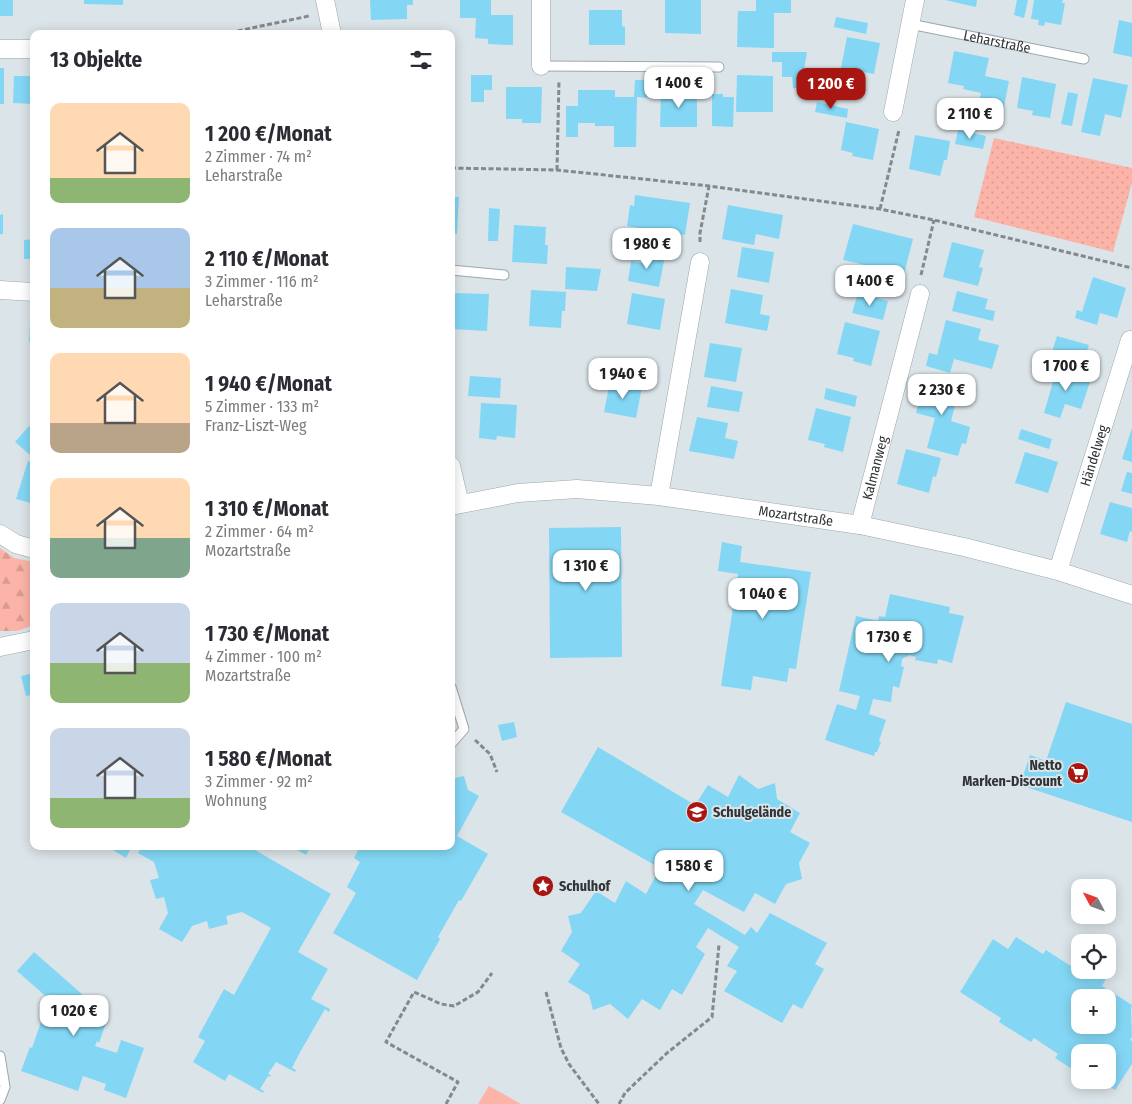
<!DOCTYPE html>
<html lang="de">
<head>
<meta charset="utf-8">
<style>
  body { margin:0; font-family:"Fira Sans Condensed",sans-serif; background:#f7f7f7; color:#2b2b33; height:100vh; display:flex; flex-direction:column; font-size:19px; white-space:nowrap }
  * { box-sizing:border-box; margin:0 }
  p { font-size:16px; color:#7c7c81 }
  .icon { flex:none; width:28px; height:28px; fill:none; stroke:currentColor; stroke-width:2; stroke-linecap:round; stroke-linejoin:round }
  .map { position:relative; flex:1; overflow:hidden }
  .panel { position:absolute; left:30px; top:30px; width:425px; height:820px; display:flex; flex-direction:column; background:#fff; border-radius:10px; box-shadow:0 2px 12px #0003 }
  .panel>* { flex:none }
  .needle { width:32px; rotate:311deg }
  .controls { position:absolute; left:1071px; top:879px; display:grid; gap:10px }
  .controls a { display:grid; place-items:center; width:45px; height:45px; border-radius:10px; background:#fff; box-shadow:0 2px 12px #0003; font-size:25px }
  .price { position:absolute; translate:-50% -42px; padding:0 11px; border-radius:10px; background:#fff; color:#222; font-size:16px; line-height:32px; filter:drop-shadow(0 1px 2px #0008) }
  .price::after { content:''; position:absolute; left:50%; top:30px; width:15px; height:11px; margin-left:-8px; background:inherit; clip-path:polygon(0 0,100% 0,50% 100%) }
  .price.current { background:#a91611; color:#fff }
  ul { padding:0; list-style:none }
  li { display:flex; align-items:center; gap:15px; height:125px; padding:0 20px }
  li span { display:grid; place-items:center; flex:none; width:140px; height:100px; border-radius:10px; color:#555 }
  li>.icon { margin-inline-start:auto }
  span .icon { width:60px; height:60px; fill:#fffc; stroke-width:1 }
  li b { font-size:21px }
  h2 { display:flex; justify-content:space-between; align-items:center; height:60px; padding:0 20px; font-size:21px }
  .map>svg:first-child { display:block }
  .green { fill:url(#green-dots) }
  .forest { fill:url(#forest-firs) }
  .pitch { fill:#fdb4a8 }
  .building { fill:#83d7f5; fill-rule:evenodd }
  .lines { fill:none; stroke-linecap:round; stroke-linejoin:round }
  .lane-casing { stroke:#9ea7ab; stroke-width:11 }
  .street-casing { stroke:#9ea7ab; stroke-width:19 }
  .path { stroke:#83898c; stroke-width:3; stroke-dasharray:5 2.5; stroke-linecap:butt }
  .lane { stroke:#fff; stroke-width:9 }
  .street { stroke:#fff; stroke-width:18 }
  .labels { text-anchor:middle; stroke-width:4; stroke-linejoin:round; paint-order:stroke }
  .street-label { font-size:14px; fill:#313436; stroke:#dbe4e8 }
  .poi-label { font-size:14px; font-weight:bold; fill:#313436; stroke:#dbe4e8; text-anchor:start }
</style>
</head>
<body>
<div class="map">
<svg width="1132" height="1104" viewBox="0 0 1132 1104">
  <defs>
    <pattern id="green-dots" width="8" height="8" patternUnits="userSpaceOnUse" patternTransform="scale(1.25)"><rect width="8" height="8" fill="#fdb4a8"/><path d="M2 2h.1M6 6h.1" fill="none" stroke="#d99b91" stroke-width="1.8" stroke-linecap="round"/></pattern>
    <pattern id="forest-firs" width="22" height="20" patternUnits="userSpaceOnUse" patternTransform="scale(1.25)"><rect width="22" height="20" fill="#fdb4a8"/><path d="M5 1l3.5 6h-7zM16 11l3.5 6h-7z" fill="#d99b91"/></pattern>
  </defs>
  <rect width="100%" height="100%" fill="#dbe4e8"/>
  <path class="green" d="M994,138L1132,168V183L1113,252L974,217Z"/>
  <path class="forest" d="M0,548L14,558L34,562V625L17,631H0Z"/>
  <path class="pitch" d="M489,1086L521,1104H478Z"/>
  <path class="building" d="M0,0H13V16H0Z
    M84,0H123V5L84,4Z
    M370,0H413V5H407V19L371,20Z
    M460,0H491V15H513V45L488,44V39L475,38L476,18H460Z
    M665,0H701V34L665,33Z
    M756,0H791V13H774V48L737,47L738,11H756Z
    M945,0H977L976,7Z
    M1017,0H1028L1024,18L1014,15Z
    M1034,0H1063L1062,3H1065L1061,25L1045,22L1044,26L1038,25L1039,20L1031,19Z
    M589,10H622V26L625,27V45H589Z
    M836,17L868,23L866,34L834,27Z
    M1119,20L1132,23V57L1113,53Z
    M847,37L880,43L874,74L841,68Z
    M954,51L989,58L985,76L1009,81L1003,112L978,106L981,93L963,89L964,86L948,83Z
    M772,52H807L801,88H793L792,77H782V62H772Z
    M0,68H4V104H0Z
    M471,75H492V90H484V102H471Z
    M737,75L773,76V112H736Z
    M14,76H34V104L13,103Z
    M1022,77L1056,84L1050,118L1032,115L1033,111L1017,108Z
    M1093,78L1128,85L1121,118L1105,114L1100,136L1081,132Z
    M635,80H647V98L637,97L636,147H614V126H595V123H578V137H566V106H578V90H615V97H634Z
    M506,87H542L541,123H522V119H506Z
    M661,90L697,91V127H660Z
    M1068,92L1078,94L1072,126L1061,124Z
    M712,94H723V97H734L733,127L712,126Z
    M817,102L848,109L847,118L815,112Z
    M846,122L879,129L873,160L852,156L853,153L841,150Z
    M958,130L986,136L983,149L955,144Z
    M915,135L950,141L947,160H944L940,176L909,169Z
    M635,195L690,203L685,235L627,226L630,205L634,206Z
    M451,197H459L457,234L451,233Z
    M728,205L783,215L779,239L756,234L754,245L722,239Z
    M489,208L500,209L498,241H488Z
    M3,214V234H0V215Z
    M853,224L913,239L904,274L843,260Z
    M514,225L546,227L545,245H548L547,264L512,262Z
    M34,239V259H24V240Z
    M952,242L984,250L979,267L983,268L978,286L943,277Z
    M742,247L774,252L769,283L737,277Z
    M644,252L665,256L659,287L628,281L631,261L642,263Z
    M566,267L601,269L597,291L565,289Z
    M1093,277L1126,288L1117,318L1100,313L1097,325L1075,318L1077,310L1082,312Z
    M731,289L763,295L760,314L770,316L767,331L725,323Z
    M531,290L566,292L565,311H562L561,328L529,326Z
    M957,291L988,299L985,309L995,311L993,321L952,311Z
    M453,293L489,294L487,331L451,329Z
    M632,293L665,299L660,330L627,324Z
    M858,293L888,301L883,320L852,313Z
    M946,320L981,329L978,340L999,345L992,369L954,359L950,373L926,366L929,353L937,355Z
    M30,322H34V342H29Z
    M845,322L880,331L871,366L853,361L854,358L837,354Z
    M1057,336L1089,345L1082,365L1051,355Z
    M710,343L742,348L736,382L704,377Z
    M606,359L637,364L635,374L605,369Z
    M1057,368L1091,379L1081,409L1065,404L1060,418L1044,413Z
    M470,376L501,378L500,398L468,396Z
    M925,377L960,386L951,421L970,427L966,444L962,443L958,456L927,448L935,418L916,413Z
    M610,382L642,387L636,418L604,412Z
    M711,386L743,392L739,412L707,407Z
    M826,388L857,396L855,407L824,399Z
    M481,403L517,405L515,438L497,436L496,440L479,438Z
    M816,408L851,417L843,452L824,447L825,444L808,440Z
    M697,417L728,423L725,438L738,441L734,459L689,451Z
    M29,426L34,431V450L30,455L15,442Z
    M1132,428V462L1122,459Z
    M1021,429L1052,439L1049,449L1018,439Z
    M906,449L941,458L936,477L933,476L929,493L897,484Z
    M1025,452L1058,462L1048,493L1015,483Z
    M28,461L34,463V504L16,499Z
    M1127,472L1132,473V494L1121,491Z
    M1110,502L1132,508V532L1130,531L1127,542L1100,534Z
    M621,527L622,657L550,658L549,528Z
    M722,542L742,546L740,562L811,572L796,669L789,668L787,682L753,676L751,690L721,686L738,574L718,571Z
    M890,594L950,607L949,613L964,616L952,663L938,659L937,664L915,660L916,657L909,655L902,659L901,666L904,667L899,688L893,686L891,702L873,699L869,714L886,720L879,741L881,742L877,752H875L874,756L825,740L837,704L856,710L860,696L839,691L856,616L878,621L879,616L885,617Z
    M34,673V694L26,696L21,676Z
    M1066,702L1132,724V822L1020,785L1030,755L1046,761Z
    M514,722L517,737L502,741L498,725Z
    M598,747L695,805L708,785L728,797L739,775L758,789L775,783L777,799L800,813L790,832L810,843L799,863L802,879L786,884L775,904L755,893L744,912L703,890L694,904L745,935L751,927L757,933L770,913L827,943L815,964L824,969L802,1009L793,1004L782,1023L724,991L737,971L727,966L739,947L708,928L696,947L705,954L682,995L672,989L660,1010L642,999L628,1019L610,1004L593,1010L589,995L568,982L580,964L561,951L572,932L568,916L581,913L596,891L615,903L626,881L646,894L660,868L561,812Z
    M464,776L468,790L479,796L457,836L488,854L461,901L459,900L438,937L440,939L417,980L333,933L356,893L347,887L360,862L354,858L360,846H451V779Z
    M115,846H132L126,858L113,850Z
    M141,846H248L331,894L298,952L328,969L311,999L330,1009L329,1012L325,1009L299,1054L292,1068L296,1070L295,1072L276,1062L268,1074L271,1075L270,1077L268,1076L260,1089L264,1091L263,1093L229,1074L225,1081L193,1062L205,1041L198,1037L224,989L234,995L271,928L242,912L226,916L228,924L209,929L207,921L192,926L182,942L159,929L168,913L164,897L156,899L150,880L159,878L154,862L138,853Z
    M290,846H311L306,855Z
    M1016,937L1043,954L1046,950L1077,970L1080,965V970H1097L1107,977L1102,986L1132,1005L1131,1010L1132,1037L1130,1040L1132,1041V1064L1115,1090L1100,1080H1108V1052H1080V1074L1055,1058L1058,1054L1034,1038L1031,1042L999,1022L1001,1018L960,992L993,939L1008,949ZM1080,998H1108V1025H1080Z
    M34,952L108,1017L99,1043L97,1041L95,1046L117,1053L121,1040L144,1048L126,1098L104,1090L106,1084L83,1076L78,1091L21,1071L30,1047L32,1048L49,999L17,971Z"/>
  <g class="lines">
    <g class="lane-casing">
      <g id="lane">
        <path id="s1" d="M910,24L1084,59"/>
        <path d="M541,66L719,67"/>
        <path d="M451,270L504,275"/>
        <path d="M451,687L464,729L451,744"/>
        <path d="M0,1056L5,1087L0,1100"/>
      </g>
    </g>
    <g class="street-casing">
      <g id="street">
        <path d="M325,0L332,34"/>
        <path d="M0,49H34"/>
        <path d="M541,66V0"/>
        <path d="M893,112L915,0"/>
        <path d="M0,290L34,292"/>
        <path d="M451,466L460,504"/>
        <path d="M659,496L700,262"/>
        <path id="s2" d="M451,506L518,493L577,489L659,496L860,525L964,547L1058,571L1132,595"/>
        <path id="s3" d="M860,525L920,294"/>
        <path d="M0,534L16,544L34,549"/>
        <path id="s4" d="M1058,571L1130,340"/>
        <path d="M0,647L34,640"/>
      </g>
    </g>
    <path class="path" d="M223,34L309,16
      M451,168L557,170L709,186L880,209L934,220L1132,268
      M557,170L559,80
      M880,209L899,130
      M700,242V233L709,186
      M921,275L934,220
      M475,740L490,754L497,772
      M546,992L561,1048L569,1064L599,1104
      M446,1104L458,1082L386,1042L414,992L441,1004L454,1006L478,992L492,973
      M619,1104L625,1093L667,1053L712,1017L719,945"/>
    <use href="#lane" class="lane"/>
    <use href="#street" class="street"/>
  </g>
  <defs>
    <g id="supermarket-disc" transform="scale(1.125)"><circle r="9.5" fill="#a91611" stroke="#dbe4e8"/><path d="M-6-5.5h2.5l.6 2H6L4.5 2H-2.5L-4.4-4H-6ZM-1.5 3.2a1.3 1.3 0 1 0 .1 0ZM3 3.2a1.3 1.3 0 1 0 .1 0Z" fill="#fff"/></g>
    <g id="school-disc" transform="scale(1.125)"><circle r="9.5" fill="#a91611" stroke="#dbe4e8"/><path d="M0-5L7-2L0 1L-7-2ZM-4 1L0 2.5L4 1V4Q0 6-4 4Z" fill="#fff"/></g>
    <g id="sight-disc" transform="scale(1.125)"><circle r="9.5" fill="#a91611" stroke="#dbe4e8"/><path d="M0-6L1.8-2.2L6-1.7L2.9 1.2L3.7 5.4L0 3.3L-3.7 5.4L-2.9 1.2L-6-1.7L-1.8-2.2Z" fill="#fff"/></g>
  </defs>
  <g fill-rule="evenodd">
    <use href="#supermarket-disc" x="1078" y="773"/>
    <use href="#school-disc" x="697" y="812"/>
    <use href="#sight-disc" x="543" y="886"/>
  </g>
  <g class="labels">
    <g class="street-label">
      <text dy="5" stroke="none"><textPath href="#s1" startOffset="89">Leharstraße</textPath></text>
      <text dy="5" stroke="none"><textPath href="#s4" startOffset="121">Händelweg</textPath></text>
      <text dy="5" stroke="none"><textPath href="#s3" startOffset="59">Kalmanweg</textPath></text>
      <text dy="5" stroke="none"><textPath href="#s2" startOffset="348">Mozartstraße</textPath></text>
    </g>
    <g class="poi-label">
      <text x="1062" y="770" text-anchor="end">Netto<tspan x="1062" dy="16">Marken-Discount</tspan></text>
      <text x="713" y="817">Schulgelände</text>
      <text x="559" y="891">Schulhof</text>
    </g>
  </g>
</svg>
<div class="controls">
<a><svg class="needle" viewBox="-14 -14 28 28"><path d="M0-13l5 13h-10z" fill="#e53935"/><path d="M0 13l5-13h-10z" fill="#7c7c81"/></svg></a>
<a><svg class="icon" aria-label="locate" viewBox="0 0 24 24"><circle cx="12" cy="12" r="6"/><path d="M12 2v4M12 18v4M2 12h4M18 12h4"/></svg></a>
<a>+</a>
<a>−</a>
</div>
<b class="price" style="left:679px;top:109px">1 400 €</b>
<b class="price current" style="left:831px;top:110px">1 200 €</b>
<b class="price" style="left:970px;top:140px">2 110 €</b>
<b class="price" style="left:647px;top:270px">1 980 €</b>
<b class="price" style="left:870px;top:307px">1 400 €</b>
<b class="price" style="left:1066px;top:392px">1 700 €</b>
<b class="price" style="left:623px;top:400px">1 940 €</b>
<b class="price" style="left:942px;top:416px">2 230 €</b>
<b class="price" style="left:586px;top:592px">1 310 €</b>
<b class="price" style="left:763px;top:620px">1 040 €</b>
<b class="price" style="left:889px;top:663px">1 730 €</b>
<b class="price" style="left:689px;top:892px">1 580 €</b>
<b class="price" style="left:74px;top:1037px">1 020 €</b>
<section class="panel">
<h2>13 Objekte<svg class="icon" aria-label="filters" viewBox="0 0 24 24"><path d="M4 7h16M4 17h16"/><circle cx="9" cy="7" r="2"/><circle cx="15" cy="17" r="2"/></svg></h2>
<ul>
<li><span style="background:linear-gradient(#ffd9b3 75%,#8fb573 0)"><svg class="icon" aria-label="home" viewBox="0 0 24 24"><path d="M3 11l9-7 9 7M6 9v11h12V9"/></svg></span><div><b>1 200 €/Monat</b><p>2 Zimmer · 74 m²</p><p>Leharstraße</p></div></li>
<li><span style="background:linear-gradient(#a9c7e8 60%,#c2b280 0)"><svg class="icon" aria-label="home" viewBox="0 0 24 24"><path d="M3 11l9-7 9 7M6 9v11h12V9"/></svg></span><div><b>2 110 €/Monat</b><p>3 Zimmer · 116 m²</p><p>Leharstraße</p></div></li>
<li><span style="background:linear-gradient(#ffd9b3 70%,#b9a48a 0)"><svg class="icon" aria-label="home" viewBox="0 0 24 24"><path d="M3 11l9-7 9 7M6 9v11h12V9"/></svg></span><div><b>1 940 €/Monat</b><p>5 Zimmer · 133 m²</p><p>Franz-Liszt-Weg</p></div></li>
<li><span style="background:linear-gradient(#ffd9b3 60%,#7fa58c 0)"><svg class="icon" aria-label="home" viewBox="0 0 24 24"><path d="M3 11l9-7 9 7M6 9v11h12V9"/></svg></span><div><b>1 310 €/Monat</b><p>2 Zimmer · 64 m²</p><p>Mozartstraße</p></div></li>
<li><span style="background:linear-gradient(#c9d6e8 60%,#8fb573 0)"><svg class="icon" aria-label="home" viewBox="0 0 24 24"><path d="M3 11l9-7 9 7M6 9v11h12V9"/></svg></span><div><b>1 730 €/Monat</b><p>4 Zimmer · 100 m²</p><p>Mozartstraße</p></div></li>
<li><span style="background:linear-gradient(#c9d6e8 70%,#8fb573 0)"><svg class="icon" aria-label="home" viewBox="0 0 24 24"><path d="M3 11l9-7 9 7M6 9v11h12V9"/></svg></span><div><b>1 580 €/Monat</b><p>3 Zimmer · 92 m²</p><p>Wohnung</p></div></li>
</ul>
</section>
</div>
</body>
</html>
